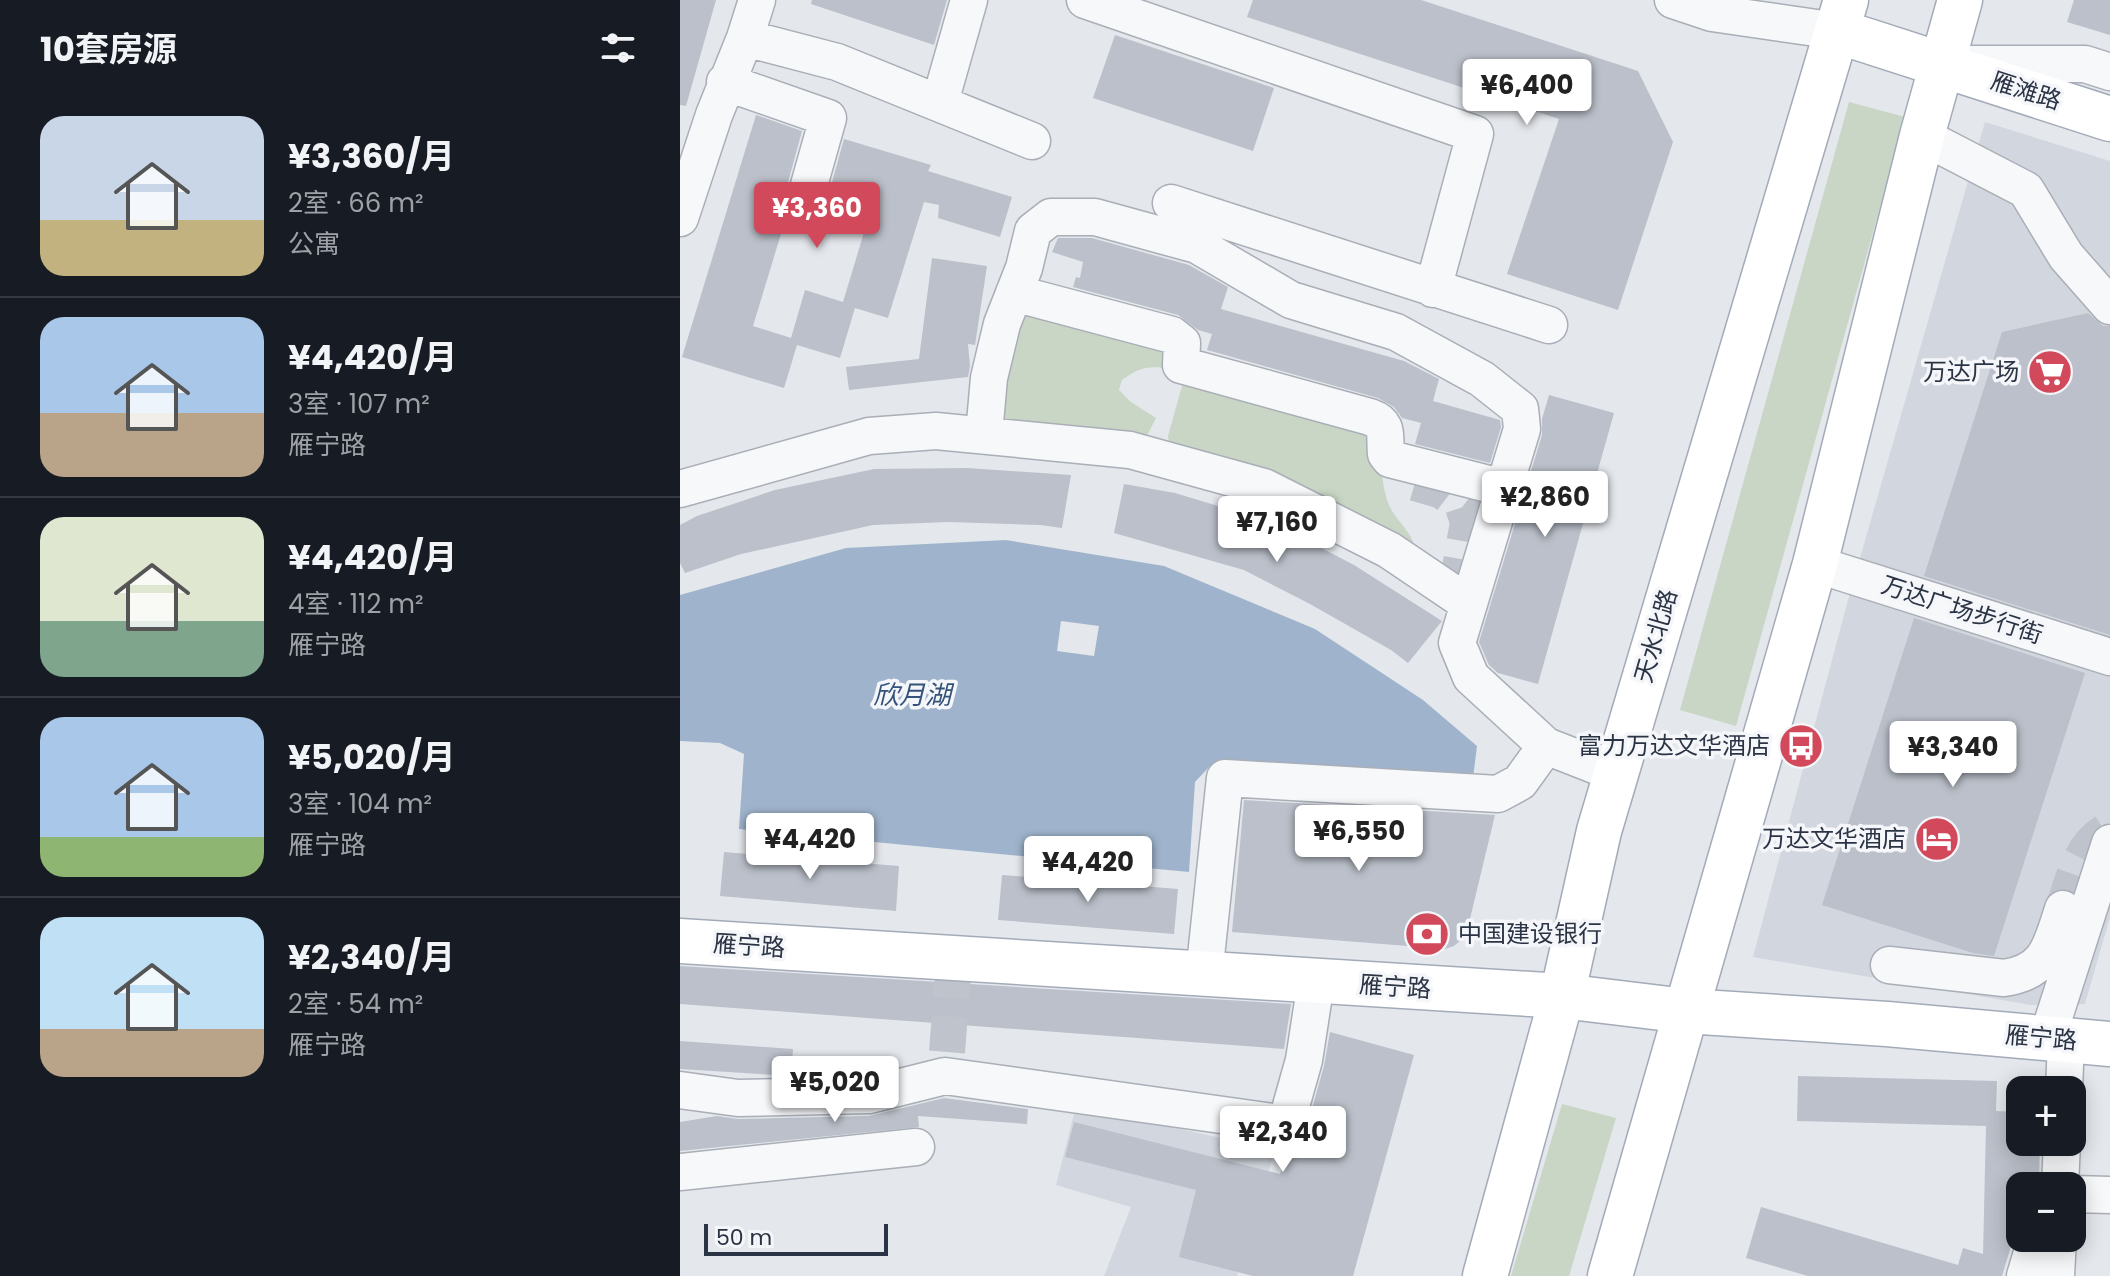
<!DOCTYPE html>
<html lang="zh">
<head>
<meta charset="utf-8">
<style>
  body { margin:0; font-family:Poppins,"Noto Sans SC",sans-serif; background:#20242c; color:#f1f3f6; height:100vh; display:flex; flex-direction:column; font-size:30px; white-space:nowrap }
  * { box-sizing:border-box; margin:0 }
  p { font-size:26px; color:#9ea1a6 }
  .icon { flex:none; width:44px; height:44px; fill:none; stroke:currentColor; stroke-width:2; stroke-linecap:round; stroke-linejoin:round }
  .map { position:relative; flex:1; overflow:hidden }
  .drawer { display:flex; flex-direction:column; background:#171b24; width:680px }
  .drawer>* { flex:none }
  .buttons { position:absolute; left:1326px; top:1076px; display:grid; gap:16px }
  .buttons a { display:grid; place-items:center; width:80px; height:80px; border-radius:16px; background:#171b24; box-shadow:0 4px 20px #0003; font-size:40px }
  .scale { position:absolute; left:24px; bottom:20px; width:184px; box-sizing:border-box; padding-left:8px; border:4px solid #2b3445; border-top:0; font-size:22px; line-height:28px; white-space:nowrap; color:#2b3445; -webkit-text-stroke:6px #f4f6f9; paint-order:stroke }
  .price { position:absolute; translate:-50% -68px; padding:0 18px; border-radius:8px; background:#fff; color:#222; font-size:26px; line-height:52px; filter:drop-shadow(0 2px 4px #0008) }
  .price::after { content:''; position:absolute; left:50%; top:48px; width:24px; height:18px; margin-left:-12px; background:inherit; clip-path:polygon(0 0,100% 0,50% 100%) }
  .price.current { background:#d1495b; color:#fff }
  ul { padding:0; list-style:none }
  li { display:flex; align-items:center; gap:24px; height:200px; padding:0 40px }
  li+li { border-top:2px solid #363941 }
  li span { display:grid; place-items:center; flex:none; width:224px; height:160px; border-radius:24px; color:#555 }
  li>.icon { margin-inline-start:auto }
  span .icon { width:96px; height:96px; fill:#fffc; stroke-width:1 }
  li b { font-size:34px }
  h2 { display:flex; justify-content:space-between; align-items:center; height:96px; padding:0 40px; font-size:34px }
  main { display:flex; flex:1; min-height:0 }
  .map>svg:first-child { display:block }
  .built { fill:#d2d6de }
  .green { fill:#c9d6c5 }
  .water { fill:#9fb4cc; fill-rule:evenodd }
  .building { fill:#bbc0ca }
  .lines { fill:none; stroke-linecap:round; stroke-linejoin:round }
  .minor-tunnel { stroke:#bfc3cb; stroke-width:36; stroke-dasharray:36 18; stroke-linecap:butt }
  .minor-casing { stroke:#a9aeb7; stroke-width:39 }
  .major-casing { stroke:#a3abb8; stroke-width:47 }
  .minor { stroke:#f7f8fa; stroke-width:36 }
  .major { stroke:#fff; stroke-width:44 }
  .labels { text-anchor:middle; stroke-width:7; stroke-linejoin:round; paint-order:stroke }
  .street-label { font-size:24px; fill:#2b3445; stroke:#f4f6f9 }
  .poi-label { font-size:24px; fill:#2b3445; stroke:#f4f6f9; text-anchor:end }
  .water-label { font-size:26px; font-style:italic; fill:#34527a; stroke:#f4f6f9 }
</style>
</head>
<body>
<main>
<section class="drawer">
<h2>10套房源<svg class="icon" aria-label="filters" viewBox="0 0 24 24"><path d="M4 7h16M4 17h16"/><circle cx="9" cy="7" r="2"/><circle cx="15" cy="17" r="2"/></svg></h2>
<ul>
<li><span style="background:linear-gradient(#c9d6e8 65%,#c2b280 0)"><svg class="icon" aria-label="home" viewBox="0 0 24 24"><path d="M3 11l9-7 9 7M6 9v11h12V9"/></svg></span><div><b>¥3,360/月</b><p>2室 · 66 m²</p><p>公寓</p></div></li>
<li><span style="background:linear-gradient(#a9c7e8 60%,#b9a48a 0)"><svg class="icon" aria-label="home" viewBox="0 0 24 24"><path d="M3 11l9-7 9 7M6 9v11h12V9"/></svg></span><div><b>¥4,420/月</b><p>3室 · 107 m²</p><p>雁宁路</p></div></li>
<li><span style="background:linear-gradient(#dfe7d0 65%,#7fa58c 0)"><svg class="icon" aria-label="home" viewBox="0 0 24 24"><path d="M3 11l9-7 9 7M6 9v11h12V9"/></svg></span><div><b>¥4,420/月</b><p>4室 · 112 m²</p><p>雁宁路</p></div></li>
<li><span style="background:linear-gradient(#a9c7e8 75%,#8fb573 0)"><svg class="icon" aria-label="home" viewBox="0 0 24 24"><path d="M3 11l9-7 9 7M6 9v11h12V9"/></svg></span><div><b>¥5,020/月</b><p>3室 · 104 m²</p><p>雁宁路</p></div></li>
<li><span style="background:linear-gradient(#bfe0f5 70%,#b9a48a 0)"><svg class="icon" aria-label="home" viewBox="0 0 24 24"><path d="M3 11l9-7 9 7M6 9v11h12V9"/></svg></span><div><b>¥2,340/月</b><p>2室 · 54 m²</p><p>雁宁路</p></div></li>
</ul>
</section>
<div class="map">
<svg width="1430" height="1276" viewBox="0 0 1430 1276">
  <rect width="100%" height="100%" fill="#e4e7ec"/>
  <path class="built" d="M1305,122L1430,161V917L1405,1004L1351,1005L1073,957L1168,600Z
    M396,1106L595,1150L557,1276H424L451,1207L376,1185Z"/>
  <path class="green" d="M1169,102L1225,117L1056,726L1000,710Z
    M334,308L487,343L489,369C468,365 459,368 442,380L439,390L451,402L476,418L467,436L318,420Z
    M504,379L698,427C701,451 700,483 709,505C716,521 732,531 735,549L489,443L488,436Z
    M882,1104L936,1118L889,1276H831Z"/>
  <path class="water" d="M326,540L484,566L635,629L743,700L797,746L792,786L530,766L515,782L509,872L59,829L64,754L40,743L0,741V595L166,548ZM381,621L419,626L414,656L377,651Z"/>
  <path class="building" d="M0,0H36L6,106L0,105Z
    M132,0H267L254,45L131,4Z
    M573,0H741L958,71L993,142L938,310L827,274L879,119L567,17Z
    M1394,0H1430V35L1387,22Z
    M435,35L594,88L573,151L413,98Z
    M76,115L122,131L104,197V207L107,214L73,326L111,338L125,290L163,302L194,199L151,186L164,139L251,165L248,171L332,197L320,237L258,218L259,205L244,202L208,318L175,308L160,358L117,345L104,388L2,357Z
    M378,238H412L509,265L548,287L541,309L724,361L759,379L753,401L820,420L821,427L810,463L735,444L741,423L722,418L714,407L698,398L527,350L532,334L518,330L498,315L393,287L396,277L400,278L403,262L372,252Z
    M252,258L307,266L295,345L288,344L290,366L288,377L169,390L166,367L239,359Z
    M1408,313L1423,326H1430V635L1244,576L1322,332Z
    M869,395L934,413L858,684L818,673L809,665L799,642L862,435V419Z
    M287,468L391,475L382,528L361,525L268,522L193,525L61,554L5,573L0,563V525L17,516L95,490L194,469Z
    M444,484L495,493L591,522L674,565L762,621L728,663L711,650L630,604L564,570L434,533Z
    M1234,618L1405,673L1314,956L1293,953L1142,905Z
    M564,800L815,815L788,927L781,940L774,946L765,949L552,932Z
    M44,852L219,866L216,911L40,896Z
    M322,875L498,889L494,934L318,920Z
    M0,966L611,1004L604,1049L0,1004Z
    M650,1032L734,1055L673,1276H573L499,1257L516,1190L385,1157L394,1122L600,1174L609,1144L621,1139L626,1130L644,1066Z
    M0,1041L113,1049L111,1076L0,1069Z
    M1118,1076L1317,1081L1316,1111L1340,1112V1142H1360L1359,1186H1340V1236H1334L1322,1276H1128L1066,1258L1081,1207L1278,1265L1283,1248L1303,1254L1306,1126L1117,1121Z
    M264,1098L348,1109L347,1124L238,1116L239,1127L0,1151V1122L37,1116L58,1119L189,1116Z"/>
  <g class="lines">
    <path class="minor-tunnel" d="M735,483L762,491L783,507L788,522L780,568L789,604
      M1383,909C1394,878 1399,845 1430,829
      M267,1052L273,975"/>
    <g class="minor-casing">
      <path id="minor" d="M405,0L795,134L753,289
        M993,0L1032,13L1157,31
        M65,38L157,62L352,141
        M1285,64H1405L1430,72
        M45,82L148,118L124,203
        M260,102L289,0
        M1242,136L1346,190L1386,256L1430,306
        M491,203L869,325
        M0,218L34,115L65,38L77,0
        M334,293L492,335L502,343L501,365L690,417C710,424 704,436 706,454L710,459L824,488
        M304,434L309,378L322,324L344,268L353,231L371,217H415L517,245L611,300L716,332L802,379L840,409L842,429L777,643L791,677L866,746L935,773
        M0,489L189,436L256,431L450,450L584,487L709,550L789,604
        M1135,564L1430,657
        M1209,965L1324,978C1367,972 1371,946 1383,909
        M524,975L545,778L818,794L840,782L866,746
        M1367,1039L1430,843
        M0,1090L58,1098L189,1095L265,1076L606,1124L624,1060L636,982
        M1384,1090L1386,1040
        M0,1172L236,1147
        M1380,1186L1382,1142
        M1392,1194L1430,1195
        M1345,1276L1351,1256
        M1376,1276L1378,1238"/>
    </g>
    <g class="major-casing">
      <path id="major" d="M1157,31L1430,119
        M0,941L882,996L1006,1011L1207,1024L1430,1044
        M805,1276L882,996L919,831L1166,0
        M930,1276L1135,564L1242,136L1280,0"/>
    </g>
    <use href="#minor" class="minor"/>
    <use href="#major" class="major"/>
  </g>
  <defs>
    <g id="supermarket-disc" transform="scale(2.3)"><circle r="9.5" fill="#d1495b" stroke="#f4f6f9"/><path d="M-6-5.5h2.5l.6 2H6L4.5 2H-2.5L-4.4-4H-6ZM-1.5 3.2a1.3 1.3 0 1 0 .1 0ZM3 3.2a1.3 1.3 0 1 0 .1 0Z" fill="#fff"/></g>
    <g id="bus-disc" transform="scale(2.3)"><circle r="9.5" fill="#d1495b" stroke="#f4f6f9"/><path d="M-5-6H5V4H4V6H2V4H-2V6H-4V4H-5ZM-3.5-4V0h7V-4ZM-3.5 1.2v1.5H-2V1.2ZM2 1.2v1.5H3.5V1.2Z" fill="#fff"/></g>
    <g id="hotel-disc" transform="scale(2.3)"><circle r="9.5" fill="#d1495b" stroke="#f4f6f9"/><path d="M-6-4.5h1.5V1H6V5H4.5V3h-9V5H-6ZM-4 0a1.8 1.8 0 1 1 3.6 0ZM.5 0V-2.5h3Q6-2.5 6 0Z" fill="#fff"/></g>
    <g id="bank-disc" transform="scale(2.3)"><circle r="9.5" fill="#d1495b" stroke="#f4f6f9"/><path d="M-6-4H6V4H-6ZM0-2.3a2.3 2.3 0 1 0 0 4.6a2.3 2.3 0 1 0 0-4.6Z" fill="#fff"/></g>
  </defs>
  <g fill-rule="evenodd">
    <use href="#supermarket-disc" x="1370" y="372"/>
    <use href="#bus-disc" x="1121" y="746"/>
    <use href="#hotel-disc" x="1257" y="839"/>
    <use href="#bank-disc" x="747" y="934"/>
  </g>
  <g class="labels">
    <g class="street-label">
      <text transform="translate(1346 91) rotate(18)" y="8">雁滩路</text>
      <text transform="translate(1282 610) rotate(18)" y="8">万达广场步行街</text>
      <text transform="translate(976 636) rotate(-74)" y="8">天水北路</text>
      <text transform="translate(69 946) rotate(4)" y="8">雁宁路</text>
      <text transform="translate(715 987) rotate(4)" y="8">雁宁路</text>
      <text transform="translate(1361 1038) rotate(5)" y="8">雁宁路</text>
    </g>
    <g class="poi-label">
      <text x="1339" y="380">万达广场</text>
      <text x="1090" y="754">富力万达文华酒店</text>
      <text x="1226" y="847">万达文华酒店</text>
      <text x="778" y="942" text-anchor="start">中国建设银行</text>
    </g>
    <g class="water-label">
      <text x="232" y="704">欣月湖</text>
    </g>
  </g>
</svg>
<div class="buttons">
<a>+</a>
<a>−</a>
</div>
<div class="scale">50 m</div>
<b class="price" style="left:847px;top:127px">¥6,400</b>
<b class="price current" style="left:137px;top:250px">¥3,360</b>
<b class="price" style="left:865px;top:539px">¥2,860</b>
<b class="price" style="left:597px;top:564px">¥7,160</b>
<b class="price" style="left:1273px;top:789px">¥3,340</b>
<b class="price" style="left:679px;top:873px">¥6,550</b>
<b class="price" style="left:130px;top:881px">¥4,420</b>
<b class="price" style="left:408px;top:904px">¥4,420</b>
<b class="price" style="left:155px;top:1124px">¥5,020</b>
<b class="price" style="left:603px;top:1174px">¥2,340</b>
</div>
</main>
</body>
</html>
